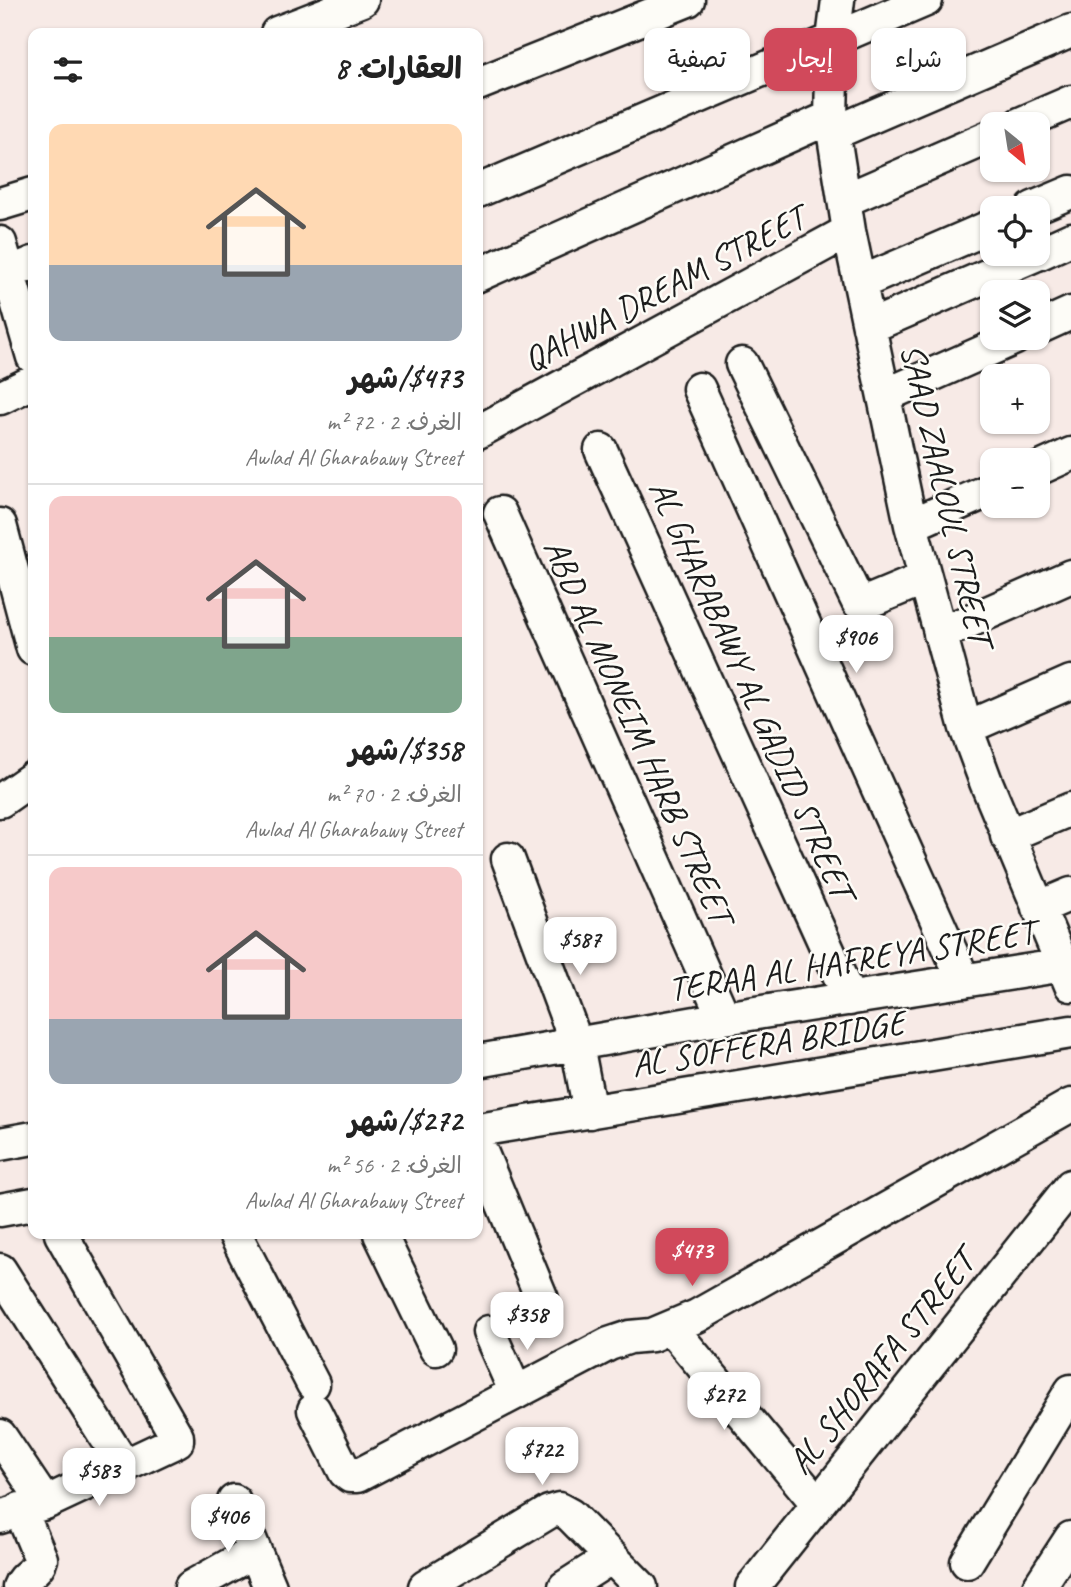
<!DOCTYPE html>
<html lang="ar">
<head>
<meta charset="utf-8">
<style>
  body { margin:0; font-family:Caveat,"Playpen Sans Arabic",sans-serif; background:#f2f2f2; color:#222; direction:rtl; height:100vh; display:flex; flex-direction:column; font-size:26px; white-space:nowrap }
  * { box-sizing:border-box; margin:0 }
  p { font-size:23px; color:#767676 }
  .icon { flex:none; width:38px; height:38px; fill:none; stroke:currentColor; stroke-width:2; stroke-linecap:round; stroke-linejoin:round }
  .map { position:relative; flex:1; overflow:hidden; direction:ltr }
  .sheet { position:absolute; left:28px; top:28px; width:455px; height:1211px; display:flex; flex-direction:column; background:#fff; border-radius:14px; box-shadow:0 2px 5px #0004; direction:rtl }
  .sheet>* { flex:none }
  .guide { position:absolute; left:504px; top:28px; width:462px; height:63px; direction:rtl; display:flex; gap:14px }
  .needle { width:46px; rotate:150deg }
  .tools { position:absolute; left:980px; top:112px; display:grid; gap:14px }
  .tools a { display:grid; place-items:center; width:70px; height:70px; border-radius:14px; background:#fff; box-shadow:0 2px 5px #0004; font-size:35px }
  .price { position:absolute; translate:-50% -60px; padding:0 16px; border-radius:14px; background:#fff; color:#222; font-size:23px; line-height:46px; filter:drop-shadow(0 2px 4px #0008) }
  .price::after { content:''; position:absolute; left:50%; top:42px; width:21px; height:16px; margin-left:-10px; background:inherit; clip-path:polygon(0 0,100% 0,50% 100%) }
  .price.on { background:#d1495b; color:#fff }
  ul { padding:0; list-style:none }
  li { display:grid; align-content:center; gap:14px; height:371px; padding:0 21px }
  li+li { border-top:2px solid #e0e0e0 }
  li span { display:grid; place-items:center; height:217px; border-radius:14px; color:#555 }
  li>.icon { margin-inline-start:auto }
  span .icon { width:126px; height:126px; fill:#fffc; stroke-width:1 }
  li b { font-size:30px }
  h2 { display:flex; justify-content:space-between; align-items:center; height:84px; padding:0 21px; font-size:30px }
  .pill { padding:0 24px; border-radius:14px; background:#fff; box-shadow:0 2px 5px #0004; font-size:24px; line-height:63px }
  .pill.on { background:#d1495b; color:#fff }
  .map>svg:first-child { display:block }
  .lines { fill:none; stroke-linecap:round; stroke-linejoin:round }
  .minor-casing { stroke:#1c1c1c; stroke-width:37 }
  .minor { stroke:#fdfcf7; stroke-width:32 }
  .labels { text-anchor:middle; stroke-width:5; stroke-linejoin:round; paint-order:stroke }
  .street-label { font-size:35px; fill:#1c1c1c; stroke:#fdfcf7 }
</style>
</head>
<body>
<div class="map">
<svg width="1071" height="1587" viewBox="0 0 1071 1587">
  <rect width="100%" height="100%" fill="#f7eae6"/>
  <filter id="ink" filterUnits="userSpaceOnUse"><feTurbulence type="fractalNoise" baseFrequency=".0143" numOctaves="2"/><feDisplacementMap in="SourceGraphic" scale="14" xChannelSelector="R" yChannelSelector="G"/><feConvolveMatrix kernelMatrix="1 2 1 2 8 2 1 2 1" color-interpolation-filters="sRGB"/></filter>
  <g filter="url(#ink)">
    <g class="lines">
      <g class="minor-casing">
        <path id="minor" d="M838,0L833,39L831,117L849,231L911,525L966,728L986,782L1071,985
          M277,33L362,0
          M478,84L688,0
          M1020,124L1071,102
          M834,133L1071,31
          M478,191L926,0
          M845,200L992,136
          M0,204L33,194
          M1033,208L1071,192
          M0,243L33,357
          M1038,254L1071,239
          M478,275L831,117
          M0,277L33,263
          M860,283L992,226
          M869,327L1037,254
          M1038,328L1071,313
          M742,364L858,602L865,603L925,578
          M699,389L964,981
          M884,396L1015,338
          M0,398L33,382
          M478,432L849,231
          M601,450L850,999
          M1038,469L1071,454
          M500,513L724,1018
          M0,525L33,649
          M911,525L992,489
          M940,634L1071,576
          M966,728L1071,682
          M0,801L33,778
          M1007,836L1071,809
          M508,859L577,1045L590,1112
          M1038,908L1071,894
          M478,1061L724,1018L1071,964
          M478,1130L1071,1032
          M0,1144L33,1138
          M478,1144L542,1299
          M0,1210L33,1204
          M235,1234L313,1384
          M380,1234L436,1349
          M0,1270L125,1467
          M671,1328L817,1503
          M489,1332L516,1393
          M314,1410L345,1472L350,1476H357L609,1344L630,1337L652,1335L697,1316L1071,1105
          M0,1436L45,1503
          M234,1501L270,1587
          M0,1517L45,1503L177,1441V1437L61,1234
          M967,1562L1071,1391
          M19,1587C23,1575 37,1573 41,1559L20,1509
          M191,1587L255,1551
          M425,1587L549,1512L559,1509L570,1515L641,1587
          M565,1587L612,1557
          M752,1587L1071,1186
          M1039,1587L1071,1538"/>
      </g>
      <use href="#minor" class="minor"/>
    </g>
  </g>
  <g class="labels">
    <g class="street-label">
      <text transform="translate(664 288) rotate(-28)" y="12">QAHWA DREAM STREET</text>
      <text transform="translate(947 494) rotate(77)" y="12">SAAD ZAALOUL STREET</text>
      <text transform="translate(752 689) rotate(66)" y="12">AL GHARABAWY AL GADID STREET</text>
      <text transform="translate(639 731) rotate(66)" y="12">ABD AL MONEIM HARB STREET</text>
      <text transform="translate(851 960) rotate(-9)" y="12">TERAA AL HAFREYA STREET</text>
      <text transform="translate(768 1043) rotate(-9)" y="12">AL SOFFERA BRIDGE</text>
      <text transform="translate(881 1362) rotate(-51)" y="12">AL SHORAFA STREET</text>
    </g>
  </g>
</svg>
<div class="tools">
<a><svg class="needle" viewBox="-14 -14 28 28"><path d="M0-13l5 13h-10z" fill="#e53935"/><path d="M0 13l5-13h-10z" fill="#767676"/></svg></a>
<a><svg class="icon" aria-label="locate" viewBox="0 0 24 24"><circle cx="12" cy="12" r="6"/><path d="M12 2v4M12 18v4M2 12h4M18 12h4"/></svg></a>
<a><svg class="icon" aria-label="layers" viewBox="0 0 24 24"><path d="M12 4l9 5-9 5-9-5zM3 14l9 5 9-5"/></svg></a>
<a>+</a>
<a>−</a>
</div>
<b class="price" style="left:856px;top:675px">$906</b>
<b class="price" style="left:580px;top:977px">$587</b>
<b class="price on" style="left:692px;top:1288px">$473</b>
<b class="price" style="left:527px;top:1352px">$358</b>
<b class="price" style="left:724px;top:1432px">$272</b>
<b class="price" style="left:542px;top:1487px">$722</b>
<b class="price" style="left:99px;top:1508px">$583</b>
<b class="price" style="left:228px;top:1554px">$406</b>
<div class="guide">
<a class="pill">شراء</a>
<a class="pill on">إيجار</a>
<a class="pill">تصفية</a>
</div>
<section class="sheet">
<h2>العقارات: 8<svg class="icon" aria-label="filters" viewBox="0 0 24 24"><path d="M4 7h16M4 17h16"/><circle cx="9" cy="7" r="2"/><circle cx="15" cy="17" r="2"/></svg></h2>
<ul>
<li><span style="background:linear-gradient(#ffd9b3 65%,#9aa5b1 0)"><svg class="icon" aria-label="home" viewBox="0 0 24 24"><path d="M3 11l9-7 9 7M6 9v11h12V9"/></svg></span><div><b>$473/شهر</b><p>الغرف: 2 · 72 m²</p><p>Awlad Al Gharabawy Street</p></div></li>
<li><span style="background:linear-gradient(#f6c9c9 65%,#7fa58c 0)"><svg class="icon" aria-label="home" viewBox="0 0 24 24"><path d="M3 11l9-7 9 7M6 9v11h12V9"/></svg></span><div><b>$358/شهر</b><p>الغرف: 2 · 70 m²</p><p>Awlad Al Gharabawy Street</p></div></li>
<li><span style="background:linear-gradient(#f6c9c9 70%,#9aa5b1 0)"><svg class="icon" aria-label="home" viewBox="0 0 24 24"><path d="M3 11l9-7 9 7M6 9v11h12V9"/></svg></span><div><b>$272/شهر</b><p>الغرف: 2 · 56 m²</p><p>Awlad Al Gharabawy Street</p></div></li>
</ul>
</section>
</div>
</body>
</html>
